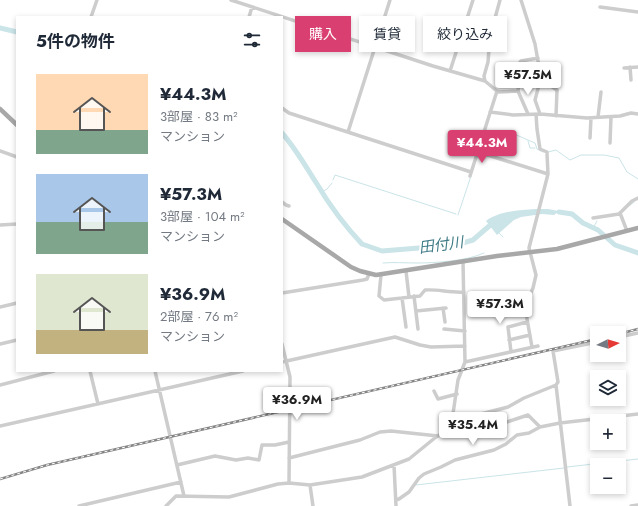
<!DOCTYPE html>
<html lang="ja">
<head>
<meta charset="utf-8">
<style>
  body { margin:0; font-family:Jost,"Noto Sans JP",sans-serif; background:#f2f2f3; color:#1f2937; height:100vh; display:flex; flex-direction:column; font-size:15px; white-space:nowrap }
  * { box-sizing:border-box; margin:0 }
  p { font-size:13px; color:#747a83 }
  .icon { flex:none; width:22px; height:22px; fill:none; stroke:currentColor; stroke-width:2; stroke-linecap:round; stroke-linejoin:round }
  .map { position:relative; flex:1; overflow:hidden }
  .sheet { position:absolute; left:16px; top:16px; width:267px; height:356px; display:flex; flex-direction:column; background:#fff; border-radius:0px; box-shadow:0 2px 6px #0003 }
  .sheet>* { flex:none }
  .top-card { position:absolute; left:295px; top:16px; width:283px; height:36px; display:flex; gap:8px }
  .needle { width:26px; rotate:85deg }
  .controls { position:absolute; left:590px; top:326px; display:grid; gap:8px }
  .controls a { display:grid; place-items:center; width:36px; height:36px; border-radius:0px; background:#fff; box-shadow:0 2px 6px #0003; font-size:20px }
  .price { position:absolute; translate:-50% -34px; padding:0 9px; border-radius:4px; background:#fff; color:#222; font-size:13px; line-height:26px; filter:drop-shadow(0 1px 2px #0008) }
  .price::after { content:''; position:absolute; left:50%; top:24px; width:12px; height:9px; margin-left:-6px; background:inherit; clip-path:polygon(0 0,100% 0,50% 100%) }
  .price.selected { background:#d94071; color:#fff }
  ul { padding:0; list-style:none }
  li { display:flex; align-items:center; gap:12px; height:100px; padding:0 20px }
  li span { display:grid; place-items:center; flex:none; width:112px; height:80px; border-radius:0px; color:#555 }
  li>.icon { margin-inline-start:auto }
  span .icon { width:48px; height:48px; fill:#fffc; stroke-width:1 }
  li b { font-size:17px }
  h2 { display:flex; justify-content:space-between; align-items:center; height:48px; padding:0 20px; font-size:17px }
  .pill { padding:0 14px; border-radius:0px; background:#fff; box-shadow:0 2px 6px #0003; font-size:14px; line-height:36px }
  .pill.selected { background:#d94071; color:#fff }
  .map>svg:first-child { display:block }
  .water { fill:#cae4e8 }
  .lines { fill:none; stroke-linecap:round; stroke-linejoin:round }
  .stream { stroke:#cae4e8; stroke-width:1 }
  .river { stroke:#cae4e8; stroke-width:5 }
  .minor { stroke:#cdcdcd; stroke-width:3.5 }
  .major { stroke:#a8a8a8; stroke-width:4.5 }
  .rail-casing { stroke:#858585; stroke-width:2.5 }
  .rail { stroke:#fff; stroke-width:1; stroke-dasharray:3; stroke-linecap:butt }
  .labels { text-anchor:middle; stroke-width:4; stroke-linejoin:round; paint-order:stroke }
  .water-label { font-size:15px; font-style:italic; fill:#407c87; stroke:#fff }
</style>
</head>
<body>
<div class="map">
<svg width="638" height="506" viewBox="0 0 638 506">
  <rect width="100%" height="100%" fill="#fff"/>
  <path class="water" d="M536,209H548L568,213L558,212L554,215L542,214L521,217L514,220L497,235L486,221C499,211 520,210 536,209Z"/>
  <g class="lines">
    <path class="stream" d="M484,136L514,134L535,143L537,149L543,152
      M528,141L530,148H535
      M548,152L556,150L570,160L581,155H604L619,158L627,172L638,179
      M333,180L335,175L456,214
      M322,192L327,189L332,183
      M629,206L634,202
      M458,215L471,176
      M593,228L597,221
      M498,232L503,237
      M383,263C394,262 405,263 417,263C435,263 467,261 484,253
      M567,467L638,459
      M416,485L564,468"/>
    <path class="river" d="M0,28L17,32
      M282,133C296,149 306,167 317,184C330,206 345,226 362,244L382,251L456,245L473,240L495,221
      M559,212L572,214L583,223L598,230L615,245L638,253"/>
    <path class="minor" d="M231,0L433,66L485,81L498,92L518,91
      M521,0L535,44L541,78L543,81L557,90L556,116
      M600,7L638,12
      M91,17L97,0
      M249,17L252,7
      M630,67L631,80
      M624,68L638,67
      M450,71L473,0
      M485,81L484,76L488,62L490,36L500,0
      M282,108L289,113L471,172
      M490,112L513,115L540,114L587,118L620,116L631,113L638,114
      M528,114L518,91L520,74V62L521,61L538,58
      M536,114L537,129L540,149L547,152V154L548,174
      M540,114L535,100L539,85L542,80
      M598,117L601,92
      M348,132L390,0
      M590,138L591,118
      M610,143L611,117
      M0,151L17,157
      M478,152L548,174L529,248L536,275L533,288L526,304L527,319L532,347
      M470,176L497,91
      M282,202L286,205L289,206
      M620,213L627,231
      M593,218L619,214L632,201L638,198
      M0,225L17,224
      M406,271L409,297
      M381,275L379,296L384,300L420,296L425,290C438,289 450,293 464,292
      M282,293L363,280L367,279L369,274
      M414,296L418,329
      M402,298L406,327
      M0,307L17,303
      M443,308L445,322
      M416,311L446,308
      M444,329L465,331
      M619,337L638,333
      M509,340L530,335
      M0,344L17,340
      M282,344L290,377L289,483
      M511,352L508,327L527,322
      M282,362L395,337L420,345L431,347L465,346
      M465,362L538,346
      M90,371L98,404
      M155,371L184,496
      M0,385L54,371
      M434,391L438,399L457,394
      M0,426L243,371
      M451,427L458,380L465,362L463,261
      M486,429L528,415L540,427
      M289,458L360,440L380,432L391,431L438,436
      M177,465L215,456L236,460L248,458L259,460L262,445H275L289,442
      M394,465L396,506
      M310,485L313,506
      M396,500L399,499L409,492L419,478L424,474L441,467L455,460L494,450L506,444L517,435L529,433L540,427L560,423L638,414
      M79,506L181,482
      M166,506L176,496L229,497L278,484L289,483L310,485L362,477L409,459L436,437L473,416L508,407L524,398L556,385
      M570,506L556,385L558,382L553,351L597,342
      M631,506L638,505"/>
    <path class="major" d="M0,109L17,125
      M282,219L351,267L360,271L376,275L497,256L557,249L638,228"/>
    <g class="rail-casing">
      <path id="rail" d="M619,334L638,329
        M0,479L47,465L597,339"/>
    </g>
    <use href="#rail" class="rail"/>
  </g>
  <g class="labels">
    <g class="water-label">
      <text transform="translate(441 245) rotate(-8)" y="5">田付川</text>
    </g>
  </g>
</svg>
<div class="controls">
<a><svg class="needle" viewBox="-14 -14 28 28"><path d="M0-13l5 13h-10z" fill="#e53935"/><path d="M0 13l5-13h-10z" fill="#747a83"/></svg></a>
<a><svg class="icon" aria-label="layers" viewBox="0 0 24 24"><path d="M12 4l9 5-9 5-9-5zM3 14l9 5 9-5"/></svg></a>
<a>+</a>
<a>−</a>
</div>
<b class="price" style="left:528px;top:96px">¥57.5M</b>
<b class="price selected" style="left:482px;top:164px">¥44.3M</b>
<b class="price" style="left:500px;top:325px">¥57.3M</b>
<b class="price" style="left:297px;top:421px">¥36.9M</b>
<b class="price" style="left:473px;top:446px">¥35.4M</b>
<div class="top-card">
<a class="pill selected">購入</a>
<a class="pill">賃貸</a>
<a class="pill">絞り込み</a>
</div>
<section class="sheet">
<h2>5件の物件<svg class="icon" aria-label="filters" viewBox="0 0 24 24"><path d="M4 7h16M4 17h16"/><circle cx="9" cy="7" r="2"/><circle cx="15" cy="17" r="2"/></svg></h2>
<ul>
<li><span style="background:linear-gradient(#ffd9b3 70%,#7fa58c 0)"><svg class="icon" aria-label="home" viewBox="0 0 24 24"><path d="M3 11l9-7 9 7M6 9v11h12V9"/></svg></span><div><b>¥44.3M</b><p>3部屋 · 83 m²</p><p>マンション</p></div></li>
<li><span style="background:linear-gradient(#a9c7e8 60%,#7fa58c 0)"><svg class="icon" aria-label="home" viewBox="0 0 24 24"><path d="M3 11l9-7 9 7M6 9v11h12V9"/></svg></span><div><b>¥57.3M</b><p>3部屋 · 104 m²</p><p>マンション</p></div></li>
<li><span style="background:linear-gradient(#dfe7d0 70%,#c2b280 0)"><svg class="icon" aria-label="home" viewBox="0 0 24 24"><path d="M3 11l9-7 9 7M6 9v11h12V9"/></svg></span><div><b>¥36.9M</b><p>2部屋 · 76 m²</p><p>マンション</p></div></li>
</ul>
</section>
</div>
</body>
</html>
